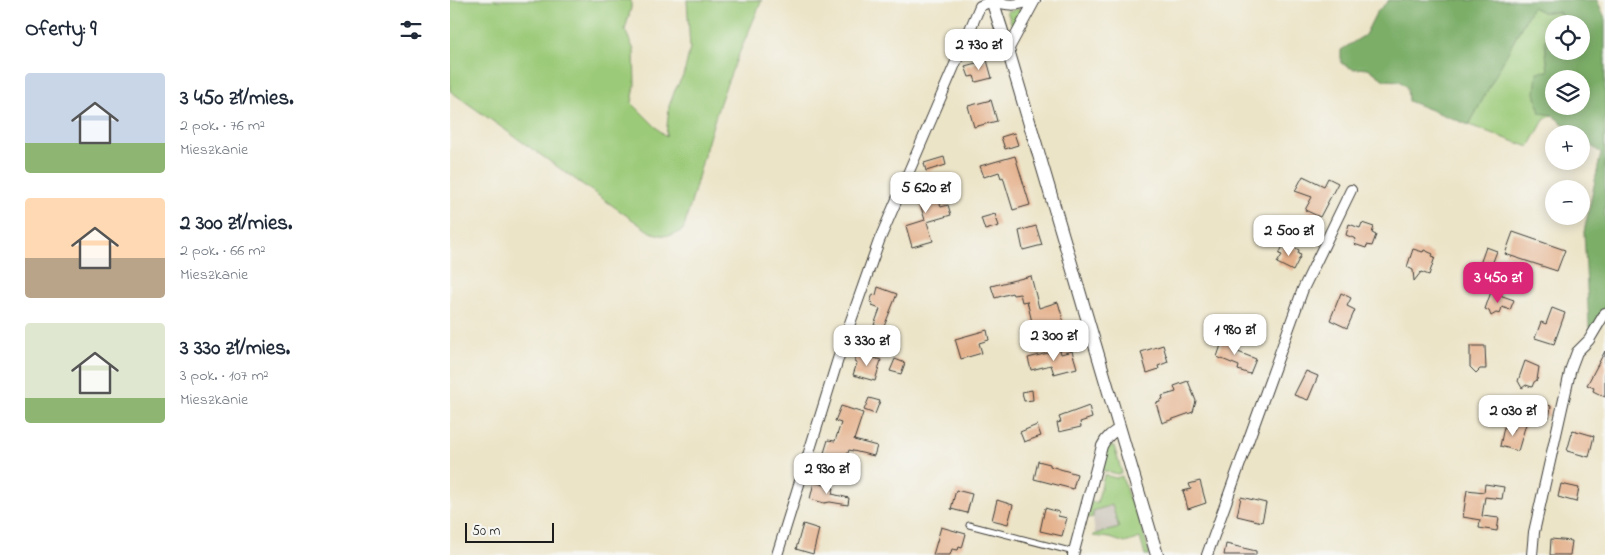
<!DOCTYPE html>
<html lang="pl">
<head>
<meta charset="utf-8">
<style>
  body { margin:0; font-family:"Indie Flower",sans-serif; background:#f2f2f3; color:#1f2937; height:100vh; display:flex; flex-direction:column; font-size:19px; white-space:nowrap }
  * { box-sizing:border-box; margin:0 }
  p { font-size:16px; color:#747a83 }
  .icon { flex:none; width:28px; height:28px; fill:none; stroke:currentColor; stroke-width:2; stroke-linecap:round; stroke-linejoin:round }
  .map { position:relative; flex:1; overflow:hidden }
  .sheet { display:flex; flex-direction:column; background:#fff; width:450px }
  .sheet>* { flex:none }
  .tools { position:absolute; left:1095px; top:15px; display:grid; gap:10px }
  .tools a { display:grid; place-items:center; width:45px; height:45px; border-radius:50%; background:#fff; box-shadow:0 2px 12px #0003; font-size:25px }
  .scale { position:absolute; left:15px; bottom:12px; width:89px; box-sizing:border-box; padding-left:5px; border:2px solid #1c1c1c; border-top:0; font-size:14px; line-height:18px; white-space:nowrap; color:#1c1c1c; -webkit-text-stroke:4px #f6f6f2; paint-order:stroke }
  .price { position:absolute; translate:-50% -42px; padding:0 11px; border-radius:10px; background:#fff; color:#222; font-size:16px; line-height:32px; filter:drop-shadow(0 1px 2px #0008) }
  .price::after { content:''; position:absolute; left:50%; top:30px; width:15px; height:11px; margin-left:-8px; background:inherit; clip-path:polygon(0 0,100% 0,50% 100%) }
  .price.active { background:#db2777; color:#fff }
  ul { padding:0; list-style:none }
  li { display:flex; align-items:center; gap:15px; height:125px; padding:0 25px }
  li span { display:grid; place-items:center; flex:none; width:140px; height:100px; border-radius:5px; color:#555 }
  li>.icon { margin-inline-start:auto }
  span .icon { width:60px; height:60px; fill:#fffc; stroke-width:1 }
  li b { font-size:21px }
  h2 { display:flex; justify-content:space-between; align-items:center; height:60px; padding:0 25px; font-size:21px }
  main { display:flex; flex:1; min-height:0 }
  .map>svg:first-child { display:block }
  .industrial { fill:#cac3b8 }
  .green { fill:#9bca78; stroke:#5c734a }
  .forest { fill:#7cae68; stroke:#4c6542; fill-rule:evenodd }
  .building { fill:#e5b28e }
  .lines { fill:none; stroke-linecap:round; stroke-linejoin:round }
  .service-casing { stroke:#3b3a36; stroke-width:7 }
  .minor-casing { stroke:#3b3a36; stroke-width:12 }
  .tertiary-casing { stroke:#3b3a36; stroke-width:14 }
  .service { stroke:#fff; stroke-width:5 }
  .minor { stroke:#fff; stroke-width:10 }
  .tertiary { stroke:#fff; stroke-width:12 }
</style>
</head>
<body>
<main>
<section class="sheet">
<h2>Oferty: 9<svg class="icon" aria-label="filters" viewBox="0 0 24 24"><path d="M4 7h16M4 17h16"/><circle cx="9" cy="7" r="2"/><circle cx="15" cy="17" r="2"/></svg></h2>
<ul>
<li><span style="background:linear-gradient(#c9d6e8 70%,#8fb573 0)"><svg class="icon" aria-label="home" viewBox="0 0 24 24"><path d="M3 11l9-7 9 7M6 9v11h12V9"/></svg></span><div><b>3 450 zł/mies.</b><p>2 pok. · 76 m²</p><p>Mieszkanie</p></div></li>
<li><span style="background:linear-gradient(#ffd9b3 60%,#b9a48a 0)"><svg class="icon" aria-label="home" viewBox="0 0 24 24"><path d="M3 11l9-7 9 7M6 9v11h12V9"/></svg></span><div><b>2 300 zł/mies.</b><p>2 pok. · 66 m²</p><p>Mieszkanie</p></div></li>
<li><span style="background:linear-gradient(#dfe7d0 75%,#8fb573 0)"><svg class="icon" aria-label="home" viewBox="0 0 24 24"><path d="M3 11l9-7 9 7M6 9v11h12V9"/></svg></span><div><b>3 330 zł/mies.</b><p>3 pok. · 107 m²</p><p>Mieszkanie</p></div></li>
</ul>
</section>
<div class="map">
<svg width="1155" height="555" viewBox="0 0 1155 555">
  <rect width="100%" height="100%" fill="#f6f6f2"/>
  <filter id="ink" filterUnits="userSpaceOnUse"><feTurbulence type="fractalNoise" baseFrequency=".02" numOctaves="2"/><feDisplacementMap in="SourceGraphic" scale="10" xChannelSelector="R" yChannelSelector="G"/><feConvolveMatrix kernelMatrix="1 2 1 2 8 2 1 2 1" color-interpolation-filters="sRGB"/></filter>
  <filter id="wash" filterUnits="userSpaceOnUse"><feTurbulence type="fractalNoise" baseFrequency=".0096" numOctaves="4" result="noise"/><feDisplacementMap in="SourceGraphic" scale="20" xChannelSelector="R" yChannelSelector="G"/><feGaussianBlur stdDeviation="1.12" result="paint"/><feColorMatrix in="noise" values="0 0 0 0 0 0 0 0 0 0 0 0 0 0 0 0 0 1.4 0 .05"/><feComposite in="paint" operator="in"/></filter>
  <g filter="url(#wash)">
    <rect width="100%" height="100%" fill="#ece4c7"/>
    <path class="industrial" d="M662,505L669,528L645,534L642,512Z"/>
    <path class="green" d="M0,0H181V8L175,30L184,50L185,85L182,103L216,137L219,106L225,90L234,74L240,48L237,0H312C296,39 277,78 265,118C253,155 245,193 233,230C221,237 214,237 200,232L0,91Z
      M1082,7L1092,12H1109L1116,24H1104V36L1099,32L1095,41L1102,115L1094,120L1079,147L1019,125Z
      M568,9L572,10V13L564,31L557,11Z
      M661,446H664L672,473L667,474L650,470L657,447Z
      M654,475L666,478L672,476L679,499L683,498L700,555H695L690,538L675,543L660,538L643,536L645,534L669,528L662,505L643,511V517L637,518L641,502L647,503Z"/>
    <path class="forest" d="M939,0H1147L1155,18V318L1145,335L1139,325L1134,232L1151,153L1131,138V134H1126L1102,115L1090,113L1085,93L1087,72L1098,71L1095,41L1099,31L1104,36V51H1131V24H1116L1109,12H1092L1082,7L1019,125L958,101L957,88L950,81L934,80L918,68L903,69L891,63V50L915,35L926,13ZM1104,79H1131V106H1104Z"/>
    <g id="blocks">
      <path class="building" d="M537,60L542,78L526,82L524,76L519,77L515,66Z
        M541,100L547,121L524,127L518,106Z
        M564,133L568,145L555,149L551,137Z
        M565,156L580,205L563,210L553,177L551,178L549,172L534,177L530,166Z
        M494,157L496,165L476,171L474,163Z
        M853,176L874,186L878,178L888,183L870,217L855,210L862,197L845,191Z
        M480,180L483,188H485L491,207L498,205L501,215L477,222L483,241L462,247L456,226L475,220L464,185Z
        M545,214L549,226L535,230L531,218Z
        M912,223L924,227L922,233L926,235L922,246L917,245L916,248L904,244L906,239L896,235L899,224L910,228Z
        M833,225L844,231L839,240L828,235Z
        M586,226L592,245L573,250L569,231Z
        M1063,232L1115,250L1107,271L1055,254Z
        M835,242L849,250L848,254L851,255L843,271L827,263L832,255L829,254Z
        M1036,247L1047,251L1041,267L1030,264Z
        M963,249L973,252L974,250L983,254L982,256L985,257L979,275L971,272L964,281L963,270L957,267Z
        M581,276L589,308L608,302L614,323L607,325L608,329L585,335L577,301L572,302L570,294L563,295L562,293L545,298L541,286Z
        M428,287L447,294L433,329L424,325L430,309L422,306L423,303L420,302L423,294L426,295Z
        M1041,292L1064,300L1060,310L1052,307L1050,314L1046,313L1041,316L1039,311L1035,309Z
        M891,293L901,298L897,306L905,310L897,328L880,320Z
        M1102,308L1115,313L1104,344L1085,338L1091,322L1096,324Z
        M537,330L539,340L529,343L532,353L511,359L505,339Z
        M774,336L786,340L783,350L806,359L800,374L788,370L789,366L767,357Z
        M713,345L718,362L708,366L709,369L697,373L691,352Z
        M1020,346H1035L1036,369H1030L1026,373L1020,367Z
        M610,350L611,354L622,351L627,368L604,374L601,365L581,370L578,358Z
        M1155,351V397L1143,391L1144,388L1137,385Z
        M407,353L431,360L425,381L403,375L407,363L404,362Z
        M445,359L455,363L451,374L440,371Z
        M1075,361L1089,367L1087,380L1084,382L1082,387L1076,385L1072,388L1068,381Z
        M856,371L868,376L858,400L844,395Z
        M738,381L746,401L743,412L712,423L706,403L710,402V400L713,399L712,396L726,392L724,386Z
        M582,390L583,400L574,401L572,392Z
        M419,398L430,401L425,414L414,410Z
        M1091,403L1101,406L1099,417L1088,414Z
        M391,406L413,413L404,440L427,446L424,456L399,450L395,461L373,456L378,440L385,441L391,423L385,421Z
        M639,406L642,418L630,422L631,427L609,432L607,423L611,422L609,417Z
        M1065,421L1076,424L1068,451L1050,446L1054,427L1063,430Z
        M587,425L591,436L574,442L570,432Z
        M1123,430L1144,436L1139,457L1117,451Z
        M588,461L600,464V466L627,474L623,489L584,479Z
        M750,481L756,503L738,509L733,491L741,489L739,484Z
        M364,482L384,488L382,494L399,498L398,505L380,502L374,503L360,499Z
        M1035,484L1054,487L1052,499L1035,497L1032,516L1049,518L1047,531L1029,528L1030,520L1013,517L1017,490L1034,492Z
        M1111,484L1129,488L1126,502L1108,497Z
        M506,490L522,494L517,513L501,509Z
        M791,497L816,503L812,522L787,516Z
        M547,500L563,505L558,524L542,520Z
        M595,508L609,512L608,516L617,518L612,536L590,531Z
        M353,524L369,529L363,554L346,549Z
        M491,527L516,534L512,548L509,547L508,550L502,549L500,555H483Z
        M1101,539L1122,541L1120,555H1100Z
        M776,544L806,551V555H774Z"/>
    </g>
  </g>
  <g filter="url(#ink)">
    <use href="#blocks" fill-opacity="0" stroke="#3b3a36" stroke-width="1"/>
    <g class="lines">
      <g class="service-casing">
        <path id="service" d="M519,525L624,552"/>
      </g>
      <g class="minor-casing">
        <path id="minor" d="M558,50L585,0
          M327,555L393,343L429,241L530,6L542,1C556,5 567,7 581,0
          M623,555L652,446C656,437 662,433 670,428
          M757,555L853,289L901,190
          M1082,555L1084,532L1121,368L1127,352L1139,340L1155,313"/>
      </g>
      <g class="tertiary-casing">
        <path id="tertiary" d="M542,0L558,50L707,555"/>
      </g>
      <use href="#service" class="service"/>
      <use href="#minor" class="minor"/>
      <use href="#tertiary" class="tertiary"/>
    </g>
  </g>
</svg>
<div class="tools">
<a><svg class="icon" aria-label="locate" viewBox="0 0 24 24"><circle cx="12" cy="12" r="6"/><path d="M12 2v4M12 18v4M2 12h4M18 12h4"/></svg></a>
<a><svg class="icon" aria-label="layers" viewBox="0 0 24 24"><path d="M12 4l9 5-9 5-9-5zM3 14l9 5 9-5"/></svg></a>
<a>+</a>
<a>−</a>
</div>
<div class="scale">50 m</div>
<b class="price" style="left:529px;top:71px">2 730 zł</b>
<b class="price" style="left:476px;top:214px">5 620 zł</b>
<b class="price" style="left:839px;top:257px">2 500 zł</b>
<b class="price active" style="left:1048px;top:304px">3 450 zł</b>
<b class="price" style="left:785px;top:356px">1 980 zł</b>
<b class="price" style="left:604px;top:362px">2 300 zł</b>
<b class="price" style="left:417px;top:367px">3 330 zł</b>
<b class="price" style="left:1063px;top:437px">2 030 zł</b>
<b class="price" style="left:377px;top:495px">2 930 zł</b>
</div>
</main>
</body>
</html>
